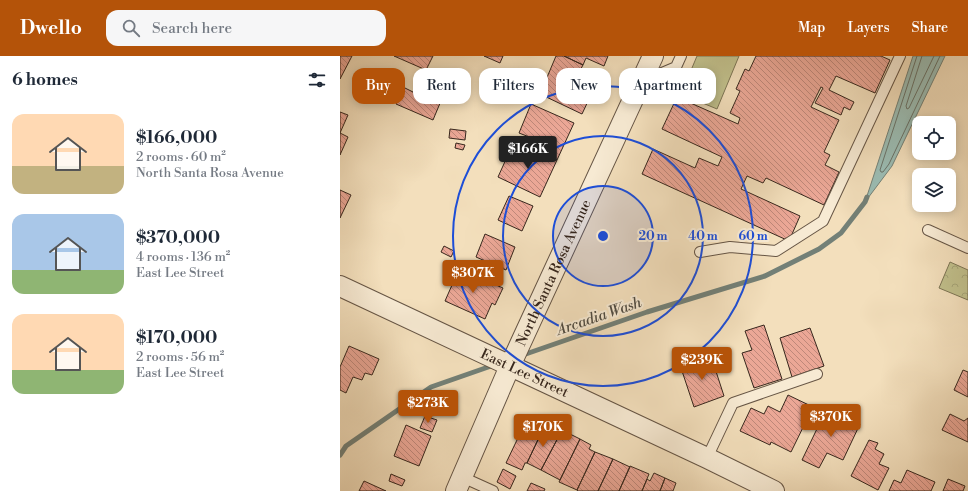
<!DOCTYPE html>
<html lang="en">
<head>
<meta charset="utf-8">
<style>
  body { margin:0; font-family:"Libre Bodoni",serif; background:#f6f6f7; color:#1f2937; height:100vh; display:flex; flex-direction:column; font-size:15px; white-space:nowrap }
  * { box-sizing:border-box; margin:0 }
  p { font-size:13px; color:#747a83 }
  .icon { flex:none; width:22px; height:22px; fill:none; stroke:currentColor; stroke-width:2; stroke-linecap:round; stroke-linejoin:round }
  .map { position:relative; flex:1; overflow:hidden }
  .panel { display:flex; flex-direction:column; background:#fff; width:340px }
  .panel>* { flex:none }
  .guide { position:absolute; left:12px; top:12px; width:380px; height:36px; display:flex; gap:8px }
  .controls { position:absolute; left:572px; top:60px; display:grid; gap:8px }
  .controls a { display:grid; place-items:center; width:44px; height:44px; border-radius:8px; background:#fff; box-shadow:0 2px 10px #0003; font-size:20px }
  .price { position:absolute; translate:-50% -34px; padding:0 9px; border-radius:4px; background:#b45309; color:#fff; font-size:13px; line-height:26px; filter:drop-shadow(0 1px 2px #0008) }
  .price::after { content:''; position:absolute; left:50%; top:24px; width:12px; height:9px; margin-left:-6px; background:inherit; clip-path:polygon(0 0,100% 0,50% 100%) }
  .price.selected { background:#222; color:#fff }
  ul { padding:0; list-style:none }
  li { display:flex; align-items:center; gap:12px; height:100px; padding:0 12px }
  li span { display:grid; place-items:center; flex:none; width:112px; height:80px; border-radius:12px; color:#555 }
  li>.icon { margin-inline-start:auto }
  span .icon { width:48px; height:48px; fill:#fffc; stroke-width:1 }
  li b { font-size:17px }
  h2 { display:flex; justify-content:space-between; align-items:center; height:48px; padding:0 12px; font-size:17px }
  .pill { padding:0 14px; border-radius:12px; background:#fff; box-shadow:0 2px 10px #0003; font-size:14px; line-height:36px }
  .pill.selected { background:#b45309; color:#fff }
  header { display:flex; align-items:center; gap:24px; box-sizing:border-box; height:56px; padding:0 20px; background:#b45309; color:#fff }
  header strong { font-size:19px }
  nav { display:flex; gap:22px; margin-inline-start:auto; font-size:14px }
  .search { width:280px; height:36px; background:#f6f6f7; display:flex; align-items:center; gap:10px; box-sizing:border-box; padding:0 14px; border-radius:12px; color:#747a83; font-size:15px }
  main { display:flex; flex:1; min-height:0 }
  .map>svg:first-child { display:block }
  .grass { fill:#c1c08c; stroke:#7c7454 }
  .park { fill:url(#park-crowns); stroke:#7c7454 }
  .water { fill:#9bbcb3; stroke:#738077 }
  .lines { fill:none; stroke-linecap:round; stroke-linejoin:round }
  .shore { stroke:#697268; stroke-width:1 }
  .stream { stroke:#738077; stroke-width:5 }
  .building { fill:url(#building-back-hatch); stroke:#37271d }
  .lane-casing { stroke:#665545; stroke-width:12 }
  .street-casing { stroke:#665545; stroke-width:22 }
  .lane { stroke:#f7ead3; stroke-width:10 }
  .street { stroke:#f7ead3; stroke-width:20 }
  .ring { fill:none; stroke:#1d4ed8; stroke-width:2 }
  .labels { text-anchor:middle; stroke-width:4; stroke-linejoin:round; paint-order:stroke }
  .street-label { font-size:14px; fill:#37271d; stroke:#f7ead3 }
  .water-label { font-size:15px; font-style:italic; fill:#504c42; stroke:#f7ead3 }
  .centre { fill:#1d4ed8; stroke:#f7ead3; stroke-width:2 }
  .ring-label { font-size:12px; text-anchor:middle; font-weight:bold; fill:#1d4ed8; stroke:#f7ead3; stroke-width:4; stroke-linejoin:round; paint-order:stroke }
</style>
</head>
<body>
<header>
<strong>Dwello</strong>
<div class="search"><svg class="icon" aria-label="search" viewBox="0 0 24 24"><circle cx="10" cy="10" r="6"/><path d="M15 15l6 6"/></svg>Search here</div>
<nav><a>Map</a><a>Layers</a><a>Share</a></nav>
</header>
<main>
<section class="panel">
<h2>6 homes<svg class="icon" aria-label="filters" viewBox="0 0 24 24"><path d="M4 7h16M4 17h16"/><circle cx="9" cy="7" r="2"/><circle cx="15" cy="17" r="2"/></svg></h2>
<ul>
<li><span style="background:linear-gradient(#ffd9b3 65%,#c2b280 0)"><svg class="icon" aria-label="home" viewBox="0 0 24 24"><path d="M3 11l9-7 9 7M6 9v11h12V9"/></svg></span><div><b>$166,000</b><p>2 rooms · 60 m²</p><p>North Santa Rosa Avenue</p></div></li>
<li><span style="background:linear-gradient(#a9c7e8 70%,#8fb573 0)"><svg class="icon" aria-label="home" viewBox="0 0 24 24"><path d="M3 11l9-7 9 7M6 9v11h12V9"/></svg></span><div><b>$370,000</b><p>4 rooms · 136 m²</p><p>East Lee Street</p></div></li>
<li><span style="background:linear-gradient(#ffd9b3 70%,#8fb573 0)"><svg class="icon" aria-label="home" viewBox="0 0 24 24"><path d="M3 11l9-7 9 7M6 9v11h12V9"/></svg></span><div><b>$170,000</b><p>2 rooms · 56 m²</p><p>East Lee Street</p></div></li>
</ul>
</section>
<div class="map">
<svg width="628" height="435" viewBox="0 0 628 435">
  <defs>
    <pattern id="park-crowns" width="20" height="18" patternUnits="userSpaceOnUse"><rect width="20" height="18" fill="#c1c08c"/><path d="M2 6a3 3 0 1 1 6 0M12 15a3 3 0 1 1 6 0" fill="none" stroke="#a6a578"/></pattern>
    <pattern id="building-back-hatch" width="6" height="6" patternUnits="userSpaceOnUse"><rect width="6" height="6" fill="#eba796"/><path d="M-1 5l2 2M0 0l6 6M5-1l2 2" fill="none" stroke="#bf887a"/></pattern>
  </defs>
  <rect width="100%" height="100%" fill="#f3dfbc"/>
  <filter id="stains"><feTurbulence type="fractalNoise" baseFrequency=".005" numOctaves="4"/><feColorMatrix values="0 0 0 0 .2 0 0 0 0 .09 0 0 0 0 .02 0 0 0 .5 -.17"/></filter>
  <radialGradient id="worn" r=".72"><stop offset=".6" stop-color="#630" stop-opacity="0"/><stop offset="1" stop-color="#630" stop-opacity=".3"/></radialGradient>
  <path class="grass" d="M357,0H399L377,53L341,38Z"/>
  <path class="park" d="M610,206L628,214V244L599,232Z"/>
  <path class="water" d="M573,0H605L552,110L525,146Z"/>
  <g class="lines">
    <path class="shore" d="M577,0L540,114L541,116H543L549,108L600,0
      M582,0L566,50L567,53L569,52L594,0"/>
    <path class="stream" d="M180,300L307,256L425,220L479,193L501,177L525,146L527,141
      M0,399L6,390L91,331L154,309"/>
  </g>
  <path class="building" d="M0,0H12L0,23Z
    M54,0H93L86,14Z
    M144,0H163L160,7Z
    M216,0H224L243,9L238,18L257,26L242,58L200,38Z
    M224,0H268L264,10L246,2L243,9Z
    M416,0H541L550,4L535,37L496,20L489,34L514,46L510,54L504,51L501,59L475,47L483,32L481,31L471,51L499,64L484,96L490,99L485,109L499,116L484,149L426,122L423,127L407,120L401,133L460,160L449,185L302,118L313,93L355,112L359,102L378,110L382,101L322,73L337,41L398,68L400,62L390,57L400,35L396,33L405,13L409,15Z
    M78,30L103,40L93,64L56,48L63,31L75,37Z
    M191,48L234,67L217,104L194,93L197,84L179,77Z
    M0,56L8,59L0,77Z
    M110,73L126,75L125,84L109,82Z
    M0,77L8,81L0,99Z
    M116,87L125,89L123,94L115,92Z
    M172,90L191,99L194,93L217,104L200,141L158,121Z
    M0,134L11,139L0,162Z
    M169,140L193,150L182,175L158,164Z
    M145,178L175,191L166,214L136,201Z
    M104,190L114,195L111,201L101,196Z
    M119,213L163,232L155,249L152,247L145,263L105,245Z
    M424,269L442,323L414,332L402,297L412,294L405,275Z
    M470,272L484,310L452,321L440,282Z
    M9,290L39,303L32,319L25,317L22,324L13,321L6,337L0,334V311Z
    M371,300L384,340L354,351L340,309Z
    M623,314L628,316V341L614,334Z
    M448,339L473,351L451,396L431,386L430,389L400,375L411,352L424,358L428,350L440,356Z
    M487,352L520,368L503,404L487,397L479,412L462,404Z
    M610,358L624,365L628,362V386L602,374Z
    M85,360L97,364L92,376L80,372Z
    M187,363L204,371L187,407H185L182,414L166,407Z
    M66,369L91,380L79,410L54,400Z
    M204,371L220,378L201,414L187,407Z
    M228,377L240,383L220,424L201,414L220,378L226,381Z
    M240,383L251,389L249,393L255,396L237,434L219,426Z
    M529,384L538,387L535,393L544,398L539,408L549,412L538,434L511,420Z
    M255,396L273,403L258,435H238L237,434Z
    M273,403L290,411L279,435H258Z
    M290,410L309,418L302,435H279Z
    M163,413L176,420L170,433L157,426Z
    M567,414L595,426L591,435H549L554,424L561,427Z
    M314,417L325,422L320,435H302L307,423L310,425Z
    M51,418L65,424L62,430L49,425Z
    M325,422L336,427L333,435H320Z
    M608,423L625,430L623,435H603Z
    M24,425L46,435H19Z
    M191,427L205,433L204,435H187Z"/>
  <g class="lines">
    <g class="lane-casing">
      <path id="lane" d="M303,25L336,11L341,0
        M588,174L628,192
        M360,196L390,191L436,195L483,165L560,0
        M367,402L393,347L477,318
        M122,421L153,435"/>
    </g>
    <g class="street-casing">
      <g id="street">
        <path id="s1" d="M0,230L367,402L434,435"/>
        <path id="s2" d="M116,435L170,310L313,0"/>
      </g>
    </g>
    <use href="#lane" class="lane"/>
    <use href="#street" class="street"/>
  </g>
  <circle cx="263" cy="180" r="50" fill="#1d4ed8" fill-opacity=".12"/>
  <g class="ring">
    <circle cx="263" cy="180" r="50"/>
    <circle cx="263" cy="180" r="100"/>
    <circle cx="263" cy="180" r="150"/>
  </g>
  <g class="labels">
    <g class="street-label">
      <text dy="5" stroke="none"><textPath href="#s2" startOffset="239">North Santa Rosa Avenue</textPath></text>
      <text dy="5" stroke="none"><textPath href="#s1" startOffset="204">East Lee Street</textPath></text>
    </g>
    <g class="water-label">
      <text transform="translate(259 260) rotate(-19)" y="5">Arcadia Wash</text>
    </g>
  </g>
  <circle cx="263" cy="180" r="6" class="centre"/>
  <g class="ring-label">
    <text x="313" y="184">20 m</text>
    <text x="363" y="184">40 m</text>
    <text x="413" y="184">60 m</text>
  </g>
  <rect width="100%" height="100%" filter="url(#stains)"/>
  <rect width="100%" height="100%" fill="url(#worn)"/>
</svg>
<div class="controls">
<a><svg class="icon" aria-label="locate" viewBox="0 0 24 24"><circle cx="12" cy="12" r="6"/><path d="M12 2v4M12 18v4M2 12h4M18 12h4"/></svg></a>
<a><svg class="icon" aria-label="layers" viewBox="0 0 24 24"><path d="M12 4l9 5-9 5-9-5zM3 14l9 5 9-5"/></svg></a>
</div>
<b class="price selected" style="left:188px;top:114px">$166K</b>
<b class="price" style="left:133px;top:238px">$307K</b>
<b class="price" style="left:362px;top:325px">$239K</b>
<b class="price" style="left:88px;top:368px">$273K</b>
<b class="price" style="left:491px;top:382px">$370K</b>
<b class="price" style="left:203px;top:392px">$170K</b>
<div class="guide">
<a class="pill selected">Buy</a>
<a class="pill">Rent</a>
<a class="pill">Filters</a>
<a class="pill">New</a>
<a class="pill">Apartment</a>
</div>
</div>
</main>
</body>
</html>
